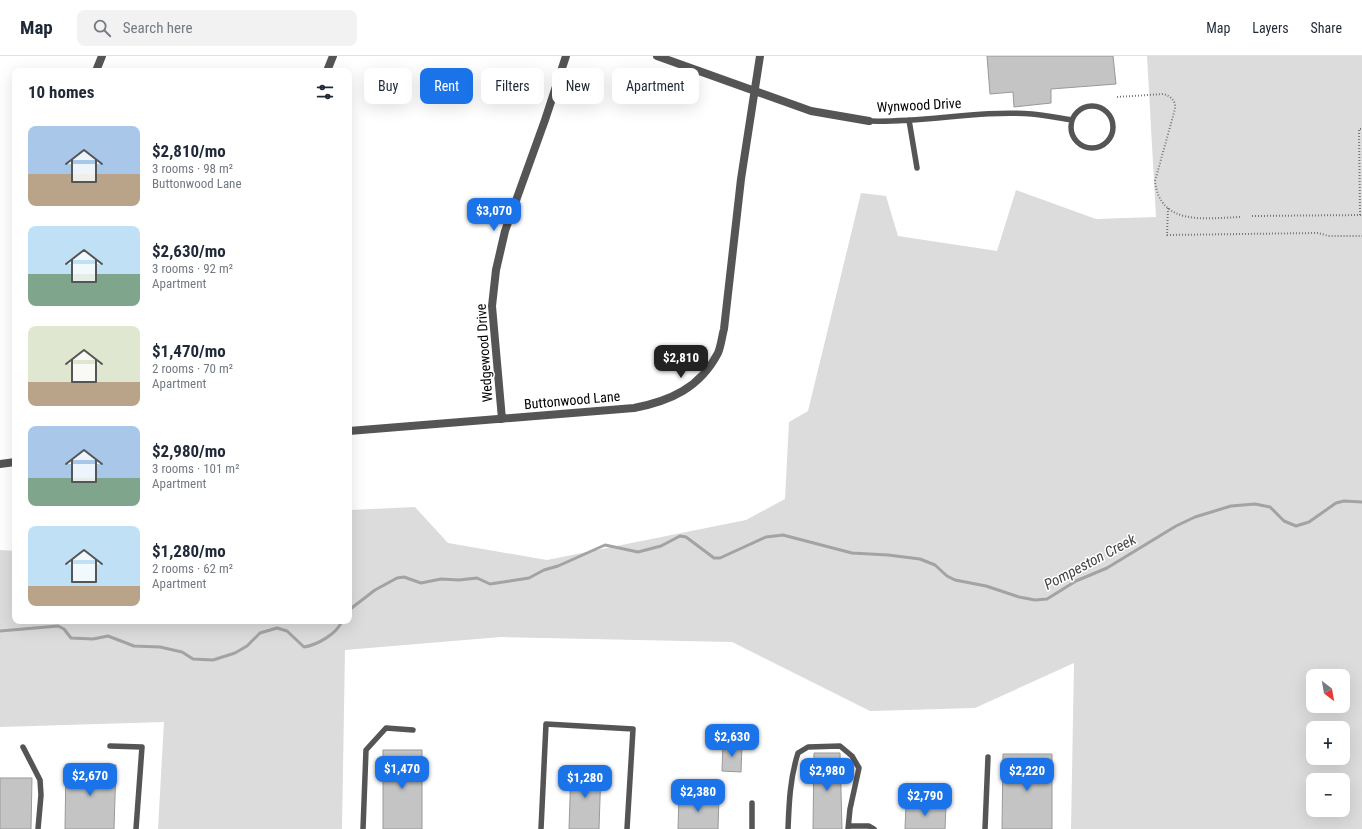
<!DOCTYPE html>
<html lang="en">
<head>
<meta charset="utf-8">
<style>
  body { margin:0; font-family:"Roboto Condensed",sans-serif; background:#f2f2f3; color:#1f2937; height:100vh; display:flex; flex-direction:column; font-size:15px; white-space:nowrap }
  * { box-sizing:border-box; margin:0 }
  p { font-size:13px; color:#747a83 }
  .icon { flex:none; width:22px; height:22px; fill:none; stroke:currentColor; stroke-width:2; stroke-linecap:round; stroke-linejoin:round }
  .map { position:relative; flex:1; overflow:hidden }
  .details { position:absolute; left:12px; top:12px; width:340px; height:556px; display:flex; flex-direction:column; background:#fff; border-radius:8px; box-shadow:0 4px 16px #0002 }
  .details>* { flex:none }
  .hud { position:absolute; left:364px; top:12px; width:380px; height:36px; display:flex; gap:8px }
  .needle { width:26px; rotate:149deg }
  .controls { position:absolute; left:1306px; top:613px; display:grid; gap:8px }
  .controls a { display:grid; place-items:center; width:44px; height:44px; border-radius:8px; background:#fff; box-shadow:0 4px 16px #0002; font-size:20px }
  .price { position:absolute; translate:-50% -34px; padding:0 9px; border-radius:8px; background:#1a73e8; color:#fff; font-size:13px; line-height:26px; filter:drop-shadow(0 1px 2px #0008) }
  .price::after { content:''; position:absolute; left:50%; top:24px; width:12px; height:9px; margin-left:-6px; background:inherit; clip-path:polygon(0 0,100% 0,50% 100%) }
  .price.selected { background:#222; color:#fff }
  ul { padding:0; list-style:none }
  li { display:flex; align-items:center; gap:12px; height:100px; padding:0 16px }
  li span { display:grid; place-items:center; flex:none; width:112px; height:80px; border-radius:8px; color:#555 }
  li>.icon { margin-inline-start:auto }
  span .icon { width:48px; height:48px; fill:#fffc; stroke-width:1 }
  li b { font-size:17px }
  h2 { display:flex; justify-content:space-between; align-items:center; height:48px; padding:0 16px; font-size:17px }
  .tag { padding:0 14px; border-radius:8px; background:#fff; box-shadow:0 4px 16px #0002; font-size:14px; line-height:36px }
  .tag.selected { background:#1a73e8; color:#fff }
  header { display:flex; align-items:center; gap:24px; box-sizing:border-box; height:56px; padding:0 20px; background:#fff; border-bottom:1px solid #e0e1e3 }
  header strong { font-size:19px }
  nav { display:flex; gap:22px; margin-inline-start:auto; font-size:14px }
  .search { width:280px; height:36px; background:#f2f2f3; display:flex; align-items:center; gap:10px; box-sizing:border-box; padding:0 14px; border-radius:8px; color:#747a83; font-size:15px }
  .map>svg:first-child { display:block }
  .green { fill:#dcdcdc; fill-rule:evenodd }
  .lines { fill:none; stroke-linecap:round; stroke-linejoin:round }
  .stream { stroke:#a3a3a3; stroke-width:3 }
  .building { fill:#c4c4c4; stroke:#999 }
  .path { stroke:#777; stroke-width:2; stroke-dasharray:1 2; stroke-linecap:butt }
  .lane { stroke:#555; stroke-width:5.5 }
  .street { stroke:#555; stroke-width:8 }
  .labels { text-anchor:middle; stroke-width:3; stroke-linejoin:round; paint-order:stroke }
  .street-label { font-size:14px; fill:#000; stroke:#fff }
  .water-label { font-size:15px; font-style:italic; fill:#444; stroke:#fff }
</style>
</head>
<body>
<header>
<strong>Map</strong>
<div class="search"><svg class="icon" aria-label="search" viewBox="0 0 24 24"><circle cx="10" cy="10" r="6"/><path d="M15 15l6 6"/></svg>Search here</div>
<nav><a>Map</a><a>Layers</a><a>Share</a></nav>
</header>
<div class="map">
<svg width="1362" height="773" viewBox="0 0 1362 773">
  <rect width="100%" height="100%" fill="#fff"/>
  <path class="green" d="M1147,0H1362V773H1071L1074,607L975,652L870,655L732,586L501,581L345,594L342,773H158L164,666L0,671V494L15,495V565H349V454L415,451L448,487L547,504L746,464L785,443L789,366L808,355L861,137L886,140L898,180L997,195L1016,134L1096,163L1156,161ZM1313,620H1343V650H1313ZM1313,672H1343V702H1313ZM1313,724H1343V754H1313Z"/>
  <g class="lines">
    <path class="stream" d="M349,554L375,534L397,522L404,521L421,527L441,523L459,524L477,522L490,528L529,522L544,514L558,510L605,489L638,496L661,490L680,480L686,481L714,502H720L766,481L783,479L852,497L888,499L920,503L935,509L947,520L955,524L986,530L1019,541L1035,544L1047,543L1076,525L1107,512L1176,470L1195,461L1231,450L1255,448L1270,451L1284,465L1296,470L1309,466L1336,447L1344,445L1362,446
      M0,575L58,570L64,573L71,582L93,583L108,580L134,590L160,591L182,596L193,603L213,604L235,597L247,590L260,577L277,572L287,575L304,591C317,589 337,578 342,565"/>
  </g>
  <path class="building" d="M987,0H1113L1116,28L1051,33V47L1014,51L1013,36L990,38Z
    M723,688L742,689L741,716L722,715Z
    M383,694H422V773H383Z
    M814,697H840L842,773H813Z
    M1003,698H1052V773H1002Z
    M66,708L116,709L114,773H65Z
    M571,713H601L599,773H569Z
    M0,722H32L31,773H0Z
    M679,740L719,741L718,773H678Z
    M906,748L946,749L945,773H905Z"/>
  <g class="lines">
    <path class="path" d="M1117,41L1163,38C1171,40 1176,45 1175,53L1155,125C1160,171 1207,162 1240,161
      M1168,152L1167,179L1318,177L1329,180H1362
      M1360,159L1359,73H1362
      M1252,160L1362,159"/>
    <path class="lane" d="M1071 71a21 21 0 1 1 42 0a21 21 0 1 1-42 0Z
      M909,64L917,112
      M869,65C923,67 978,54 1032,58C1045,59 1058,62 1072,64
      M110,690L142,691L136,773
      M23,691L40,724L41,739L38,773
      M849,770H869L874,773
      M363,773L366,694L386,672L413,674
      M541,773L546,668L633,673L627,773
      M752,773V747
      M788,773C789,747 790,722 798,697L808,691L840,690L852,700L859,712L850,753L848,773
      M985,773L988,701"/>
    <path class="street" d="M657,0L811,55L869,65
      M96,15L102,0
      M327,15L333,0
      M502,363L492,250L496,214L505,175L545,64L566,0
      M349,375L634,352C670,345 700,332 718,297C721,290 722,280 724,273L741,123L760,0
      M0,408L15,406"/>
  </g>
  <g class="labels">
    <g class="street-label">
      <text transform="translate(919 49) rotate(-3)" y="5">Wynwood Drive</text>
      <text transform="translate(484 297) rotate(-94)" y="5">Wedgewood Drive</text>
      <text transform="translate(572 344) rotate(-5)" y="5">Buttonwood Lane</text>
    </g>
    <g class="water-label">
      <text transform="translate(1090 506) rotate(-28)" y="5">Pompeston Creek</text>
    </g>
  </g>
</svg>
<div class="controls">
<a><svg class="needle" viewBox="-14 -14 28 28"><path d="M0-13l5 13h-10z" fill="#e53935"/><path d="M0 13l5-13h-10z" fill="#747a83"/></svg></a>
<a>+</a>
<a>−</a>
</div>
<b class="price" style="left:494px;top:176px">$3,070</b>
<b class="price selected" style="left:681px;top:323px">$2,810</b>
<b class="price" style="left:732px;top:702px">$2,630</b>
<b class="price" style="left:402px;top:734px">$1,470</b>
<b class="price" style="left:827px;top:736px">$2,980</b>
<b class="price" style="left:1027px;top:736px">$2,220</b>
<b class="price" style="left:90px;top:741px">$2,670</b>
<b class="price" style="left:585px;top:743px">$1,280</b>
<b class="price" style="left:698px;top:757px">$2,380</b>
<b class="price" style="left:925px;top:761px">$2,790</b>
<div class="hud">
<a class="tag">Buy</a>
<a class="tag selected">Rent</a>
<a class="tag">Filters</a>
<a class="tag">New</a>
<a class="tag">Apartment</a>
</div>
<section class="details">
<h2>10 homes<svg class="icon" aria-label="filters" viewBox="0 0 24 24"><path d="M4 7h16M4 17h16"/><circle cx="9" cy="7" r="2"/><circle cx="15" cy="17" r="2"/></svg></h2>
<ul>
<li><span style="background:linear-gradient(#a9c7e8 60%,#b9a48a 0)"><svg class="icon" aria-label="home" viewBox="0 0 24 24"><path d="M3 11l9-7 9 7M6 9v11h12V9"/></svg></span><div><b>$2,810/mo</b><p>3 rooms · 98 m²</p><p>Buttonwood Lane</p></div></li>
<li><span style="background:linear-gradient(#bfe0f5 60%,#7fa58c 0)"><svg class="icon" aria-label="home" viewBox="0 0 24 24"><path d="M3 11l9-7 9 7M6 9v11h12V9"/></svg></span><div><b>$2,630/mo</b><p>3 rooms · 92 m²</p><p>Apartment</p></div></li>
<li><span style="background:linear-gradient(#dfe7d0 70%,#b9a48a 0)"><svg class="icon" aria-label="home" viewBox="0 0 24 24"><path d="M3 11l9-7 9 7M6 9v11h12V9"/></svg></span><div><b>$1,470/mo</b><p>2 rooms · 70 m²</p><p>Apartment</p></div></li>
<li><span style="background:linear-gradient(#a9c7e8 65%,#7fa58c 0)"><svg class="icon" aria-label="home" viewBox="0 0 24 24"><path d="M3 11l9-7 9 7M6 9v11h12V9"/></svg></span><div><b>$2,980/mo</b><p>3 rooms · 101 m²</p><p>Apartment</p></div></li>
<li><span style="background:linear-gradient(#bfe0f5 75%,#b9a48a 0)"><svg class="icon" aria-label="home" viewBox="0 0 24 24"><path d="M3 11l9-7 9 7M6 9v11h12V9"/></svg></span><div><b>$1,280/mo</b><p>2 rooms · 62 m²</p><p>Apartment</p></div></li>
</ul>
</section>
</div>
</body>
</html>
